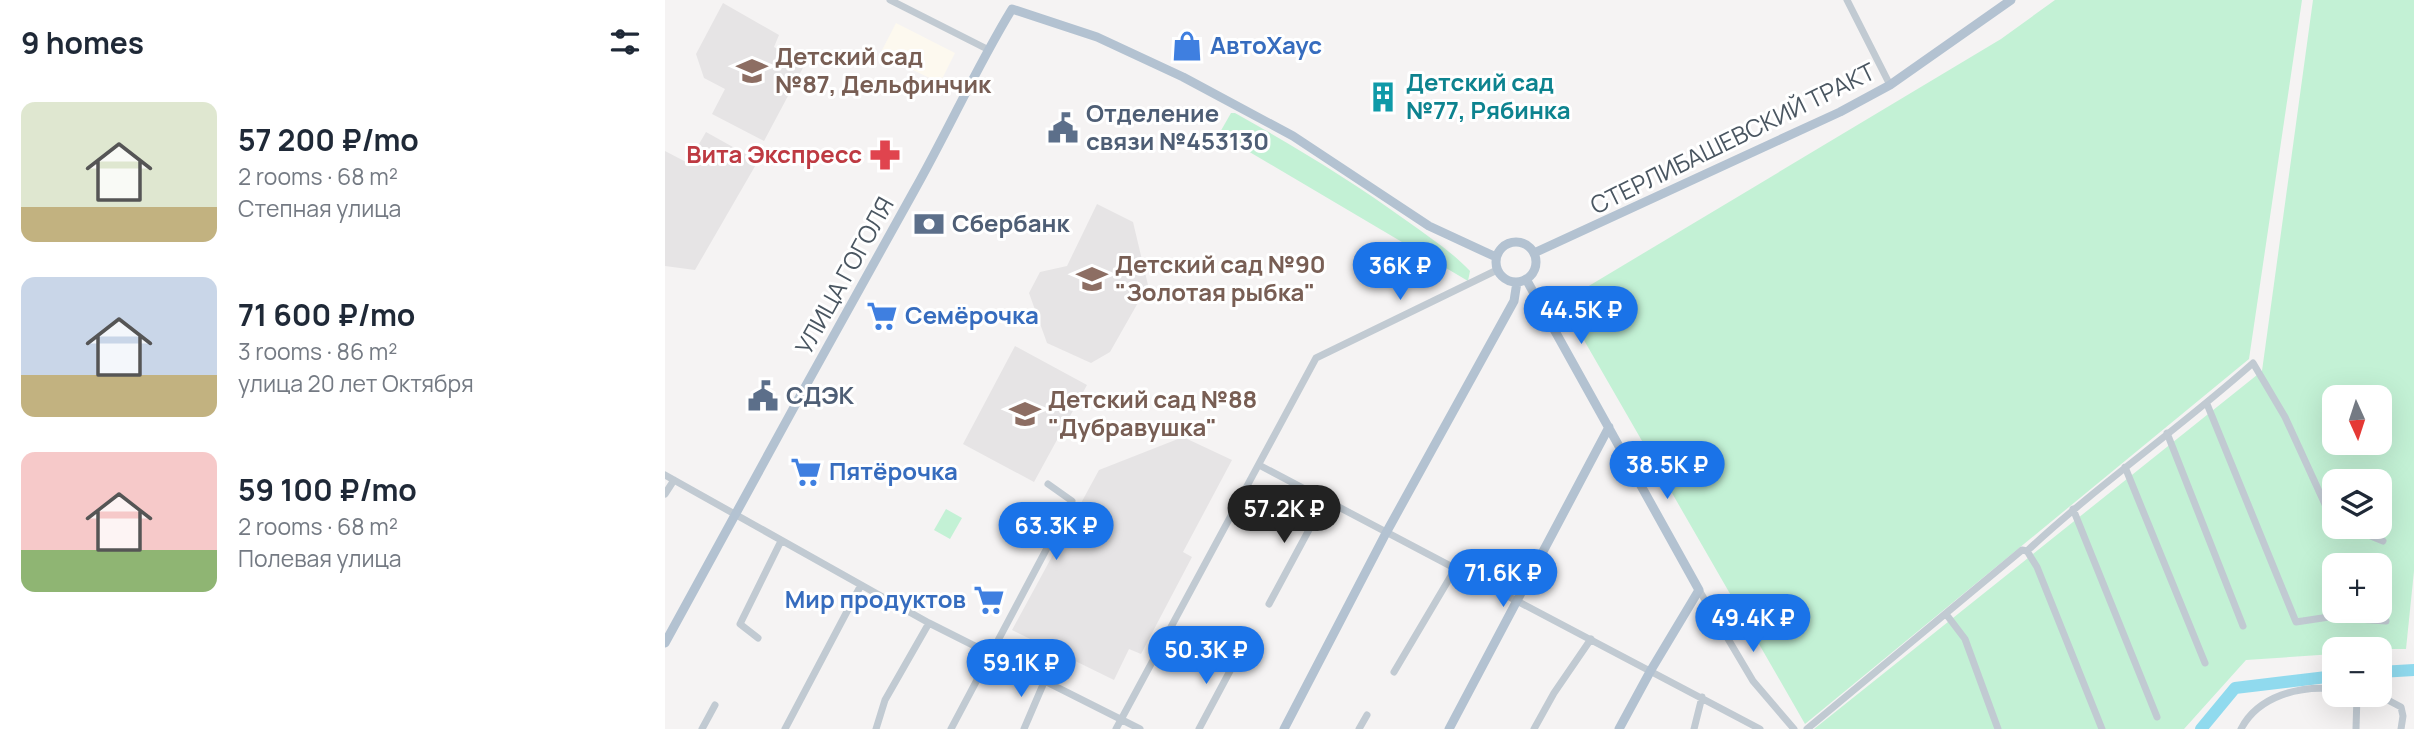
<!DOCTYPE html>
<html lang="en">
<head>
<meta charset="utf-8">
<style>
  body { margin:0; font-family:Manrope,sans-serif; background:#f6f6f7; color:#1f2937; height:100vh; display:flex; flex-direction:column; font-size:26px; white-space:nowrap }
  * { box-sizing:border-box; margin:0 }
  p { font-size:23px; color:#747a83 }
  .icon { flex:none; width:38px; height:38px; fill:none; stroke:currentColor; stroke-width:2; stroke-linecap:round; stroke-linejoin:round }
  .map { position:relative; flex:1; overflow:hidden }
  .side { display:flex; flex-direction:column; background:#fff; width:665px }
  .side>* { flex:none }
  .needle { width:46px; rotate:177deg }
  .controls { position:absolute; left:1657px; top:385px; display:grid; gap:14px }
  .controls a { display:grid; place-items:center; width:70px; height:70px; border-radius:14px; background:#fff; box-shadow:0 7px 28px #0002; font-size:35px }
  .price { position:absolute; translate:-50% -60px; padding:0 16px; border-radius:24px; background:#1a73e8; color:#fff; font-size:23px; line-height:46px; filter:drop-shadow(0 2px 4px #0008) }
  .price::after { content:''; position:absolute; left:50%; top:42px; width:21px; height:16px; margin-left:-10px; background:inherit; clip-path:polygon(0 0,100% 0,50% 100%) }
  .price.on { background:#222; color:#fff }
  ul { padding:0; list-style:none }
  li { display:flex; align-items:center; gap:21px; height:175px; padding:0 21px }
  li span { display:grid; place-items:center; flex:none; width:196px; height:140px; border-radius:14px; color:#555 }
  li>.icon { margin-inline-start:auto }
  span .icon { width:84px; height:84px; fill:#fffc; stroke-width:1 }
  li b { font-size:30px }
  h2 { display:flex; justify-content:space-between; align-items:center; height:84px; padding:0 21px; font-size:30px }
  main { display:flex; flex:1; min-height:0 }
  .map>svg:first-child { display:block }
  .commercial { fill:#fdf9ef }
  .education { fill:#e6e4e5 }
  .green { fill:#c3f1d5; fill-rule:evenodd }
  .lines { fill:none; stroke-linecap:round; stroke-linejoin:round }
  .river { stroke:#90daee; stroke-width:12 }
  .minor { stroke:#c1cad2; stroke-width:7 }
  .major { stroke:#b3c2d1; stroke-width:9 }
  .labels { text-anchor:middle; stroke-width:6; stroke-linejoin:round; paint-order:stroke }
  .shop-label { font-size:24px; font-weight:bold; fill:#366cbe; stroke:#fff; text-anchor:start }
  .education-label { font-size:24px; font-weight:bold; fill:#785e54; stroke:#fff; text-anchor:start }
  .culture-label { font-size:24px; font-weight:bold; fill:#0d838f; stroke:#fff; text-anchor:start }
  .service-label { font-size:24px; font-weight:bold; fill:#4e5e75; stroke:#fff; text-anchor:start }
  .street-label { font-size:24px; fill:#4a5661; stroke:#fff }
  .health-label { font-size:24px; font-weight:bold; fill:#be3a42; stroke:#fff; text-anchor:end }
</style>
</head>
<body>
<main>
<section class="side">
<h2>9 homes<svg class="icon" aria-label="filters" viewBox="0 0 24 24"><path d="M4 7h16M4 17h16"/><circle cx="9" cy="7" r="2"/><circle cx="15" cy="17" r="2"/></svg></h2>
<ul>
<li><span style="background:linear-gradient(#dfe7d0 75%,#c2b280 0)"><svg class="icon" aria-label="home" viewBox="0 0 24 24"><path d="M3 11l9-7 9 7M6 9v11h12V9"/></svg></span><div><b>57 200 ₽/mo</b><p>2 rooms · 68 m²</p><p>Степная улица</p></div></li>
<li><span style="background:linear-gradient(#c9d6e8 70%,#c2b280 0)"><svg class="icon" aria-label="home" viewBox="0 0 24 24"><path d="M3 11l9-7 9 7M6 9v11h12V9"/></svg></span><div><b>71 600 ₽/mo</b><p>3 rooms · 86 m²</p><p>улица 20 лет Октября</p></div></li>
<li><span style="background:linear-gradient(#f6c9c9 70%,#8fb573 0)"><svg class="icon" aria-label="home" viewBox="0 0 24 24"><path d="M3 11l9-7 9 7M6 9v11h12V9"/></svg></span><div><b>59 100 ₽/mo</b><p>2 rooms · 68 m²</p><p>Полевая улица</p></div></li>
</ul>
</section>
<div class="map">
<svg width="1749" height="729" viewBox="0 0 1749 729">
  <rect width="100%" height="100%" fill="#f5f3f3"/>
  <path class="commercial" d="M231,23L290,53L275,83L215,54Z"/>
  <path class="education" d="M58,3L114,35L109,47L140,64L99,141L47,114L60,89L39,78L31,54Z
    M41,132L93,161L30,270L0,266V151L23,163Z
    M432,204L468,222L483,285L445,352L426,363L382,343L364,293L375,272L402,266Z
    M350,346L422,385L369,482L298,444Z
    M518,437L567,460L518,552L527,557L476,654L464,649L449,680L347,630L434,470Z"/>
  <path class="green" d="M1390,0H1637L1584,359L1140,724L897,302L1336,39Z
    M1648,0H1749V571L1741,649H1670L1669,654L1581,660L1519,729H1149L1597,371ZM1670,397H1715V443H1670ZM1670,481H1715V527H1670ZM1670,565H1715V611H1670Z
    M566,113H570C629,146 687,181 742,221C764,237 786,251 805,271L803,281L554,134Z
    M281,509L297,518L285,539L269,530Z"/>
  <g class="lines">
    <path class="river" d="M1715,672L1749,670
      M1536,729L1570,688L1670,676"/>
    <path class="minor" d="M225,0L322,49
      M1182,0L1225,85
      M1542,404L1631,622L1664,617L1721,621
      M1502,433L1578,626
      M594,465L1095,729
      M1460,467L1540,663
      M0,475L264,623L475,729
      M0,494L9,480
      M1408,509L1492,717
      M1684,527L1718,541
      M1362,551C1434,484 1515,428 1588,363L1620,417L1664,513L1670,518
      M1034,590L1088,681L1129,729
      M604,604L660,500
      M1281,614L1300,639L1333,729
      M93,638L75,624L116,541
      M729,672L790,569
      M1704,695L1719,698L1736,707L1738,716L1736,729
      M37,729L50,705
      M120,729L196,585
      M211,729L220,700L264,623
      M286,729L407,501L383,484
      M359,729L380,680
      M451,729L651,358L832,270
      M534,729L573,656
      M694,729L702,715
      M869,729L889,693L926,639
      M1029,729L1037,697
      M1142,729L1357,550L1362,551L1372,567L1437,729
      M1576,729C1593,696 1635,685 1670,689
      M1691,729L1692,695"/>
    <path class="major" d="M831 262a20 20 0 1 1 40 0a20 20 0 1 1-40 0Z
      M869,253L1175,112L1225,85L1346,0
      M861,279L1034,590L986,670L954,729
      M0,643C82,492 165,341 249,191C283,131 311,68 347,9L432,37L518,77L628,136L764,226L831,257
      M619,729L721,533L849,301L852,282
      M784,729L944,427"/>
  </g>
  <defs>
    <g id="shop-bare" transform="scale(2.415)"><path d="M-5-2.5h2.3a2.7 3.5 0 0 1 5.4 0H5L5.5 6h-11ZM-1.5-2.5h3a1.5 2.3 0 0 0-3 0Z" fill="#3f7fe0" stroke="#fff" stroke-width="2.5" paint-order="stroke"/></g>
    <g id="school-bare" transform="scale(2.415)"><path d="M0-5L7-2L0 1L-7-2ZM-4 1L0 2.5L4 1V4Q0 6-4 4Z" fill="#8d6e63" stroke="#fff" stroke-width="2.5" paint-order="stroke"/></g>
    <g id="building-bare" transform="scale(2.415)"><path d="M-4-6H4V6H1V3H-1V6H-4ZM-2.5-4.3h1.7v1.8h-1.7ZM.8-4.3h1.7v1.8H.8ZM-2.5-1h1.7V.8h-1.7ZM.8-1h1.7V.8H.8Z" fill="#0f9aa8" stroke="#fff" stroke-width="2.5" paint-order="stroke"/></g>
    <g id="civic-bare" transform="scale(2.415)"><path d="M-.6-6.5H3V-4.5H.6V-3L4-1V1h2V6H-6V1h2V-1L-.6-3ZM-1.2 2.5V6h2.4V2.5Z" fill="#5c6f8a" stroke="#fff" stroke-width="2.5" paint-order="stroke"/></g>
    <g id="pharmacy-bare" transform="scale(2.415)"><path d="M-2-6h4v4h4v4h-4v4h-4v-4h-4v-4h4Z" fill="#e0444e" stroke="#fff" stroke-width="2.5" paint-order="stroke"/></g>
    <g id="bank-bare" transform="scale(2.415)"><path d="M-6-4H6V4H-6ZM0-2.3a2.3 2.3 0 1 0 0 4.6a2.3 2.3 0 1 0 0-4.6Z" fill="#5c6f8a" stroke="#fff" stroke-width="2.5" paint-order="stroke"/></g>
    <g id="supermarket-bare" transform="scale(2.415)"><path d="M-6-5.5h2.5l.6 2H6L4.5 2H-2.5L-4.4-4H-6ZM-1.5 3.2a1.3 1.3 0 1 0 .1 0ZM3 3.2a1.3 1.3 0 1 0 .1 0Z" fill="#3f7fe0" stroke="#fff" stroke-width="2.5" paint-order="stroke"/></g>
  </defs>
  <g fill-rule="evenodd">
    <use href="#shop-bare" x="522" y="46"/>
    <use href="#school-bare" x="87" y="71"/>
    <use href="#building-bare" x="718" y="97"/>
    <use href="#civic-bare" x="398" y="128"/>
    <use href="#pharmacy-bare" x="220" y="155"/>
    <use href="#bank-bare" x="264" y="224"/>
    <use href="#school-bare" x="427" y="279"/>
    <use href="#supermarket-bare" x="217" y="316"/>
    <use href="#civic-bare" x="98" y="396"/>
    <use href="#school-bare" x="360" y="414"/>
    <use href="#supermarket-bare" x="141" y="472"/>
    <use href="#supermarket-bare" x="324" y="600"/>
  </g>
  <g class="labels">
    <g class="shop-label">
      <text x="545" y="54">АвтоХаус</text>
      <text x="240" y="324">Семёрочка</text>
      <text x="164" y="480">Пятёрочка</text>
      <text x="301" y="608" text-anchor="end">Мир продуктов</text>
    </g>
    <g class="education-label">
      <text x="110" y="65">Детский сад<tspan x="110" dy="28">№87, Дельфинчик</tspan></text>
      <text x="450" y="273">Детский сад №90<tspan x="450" dy="28">"Золотая рыбка"</tspan></text>
      <text x="383" y="408">Детский сад №88<tspan x="383" dy="28">"Дубравушка"</tspan></text>
    </g>
    <g class="culture-label">
      <text x="741" y="91">Детский сад<tspan x="741" dy="28">№77, Рябинка</tspan></text>
    </g>
    <g class="service-label">
      <text x="421" y="122">Отделение<tspan x="421" dy="28">связи №453130</tspan></text>
      <text x="287" y="232">Сбербанк</text>
      <text x="121" y="404">СДЭК</text>
    </g>
    <g class="street-label">
      <text transform="translate(1068 139) rotate(-26)" y="8">СТЕРЛИБАШЕВСКИЙ ТРАКТ</text>
      <text transform="translate(180 276) rotate(-61)" y="8">УЛИЦА ГОГОЛЯ</text>
    </g>
    <g class="health-label">
      <text x="197" y="163">Вита Экспресс</text>
    </g>
  </g>
</svg>
<div class="controls">
<a><svg class="needle" viewBox="-14 -14 28 28"><path d="M0-13l5 13h-10z" fill="#e53935"/><path d="M0 13l5-13h-10z" fill="#747a83"/></svg></a>
<a><svg class="icon" aria-label="layers" viewBox="0 0 24 24"><path d="M12 4l9 5-9 5-9-5zM3 14l9 5 9-5"/></svg></a>
<a>+</a>
<a>−</a>
</div>
<b class="price" style="left:735px;top:302px">36K ₽</b>
<b class="price" style="left:916px;top:346px">44.5K ₽</b>
<b class="price" style="left:1002px;top:501px">38.5K ₽</b>
<b class="price on" style="left:619px;top:545px">57.2K ₽</b>
<b class="price" style="left:391px;top:562px">63.3K ₽</b>
<b class="price" style="left:838px;top:609px">71.6K ₽</b>
<b class="price" style="left:1088px;top:654px">49.4K ₽</b>
<b class="price" style="left:541px;top:686px">50.3K ₽</b>
<b class="price" style="left:356px;top:699px">59.1K ₽</b>
</div>
</main>
</body>
</html>
